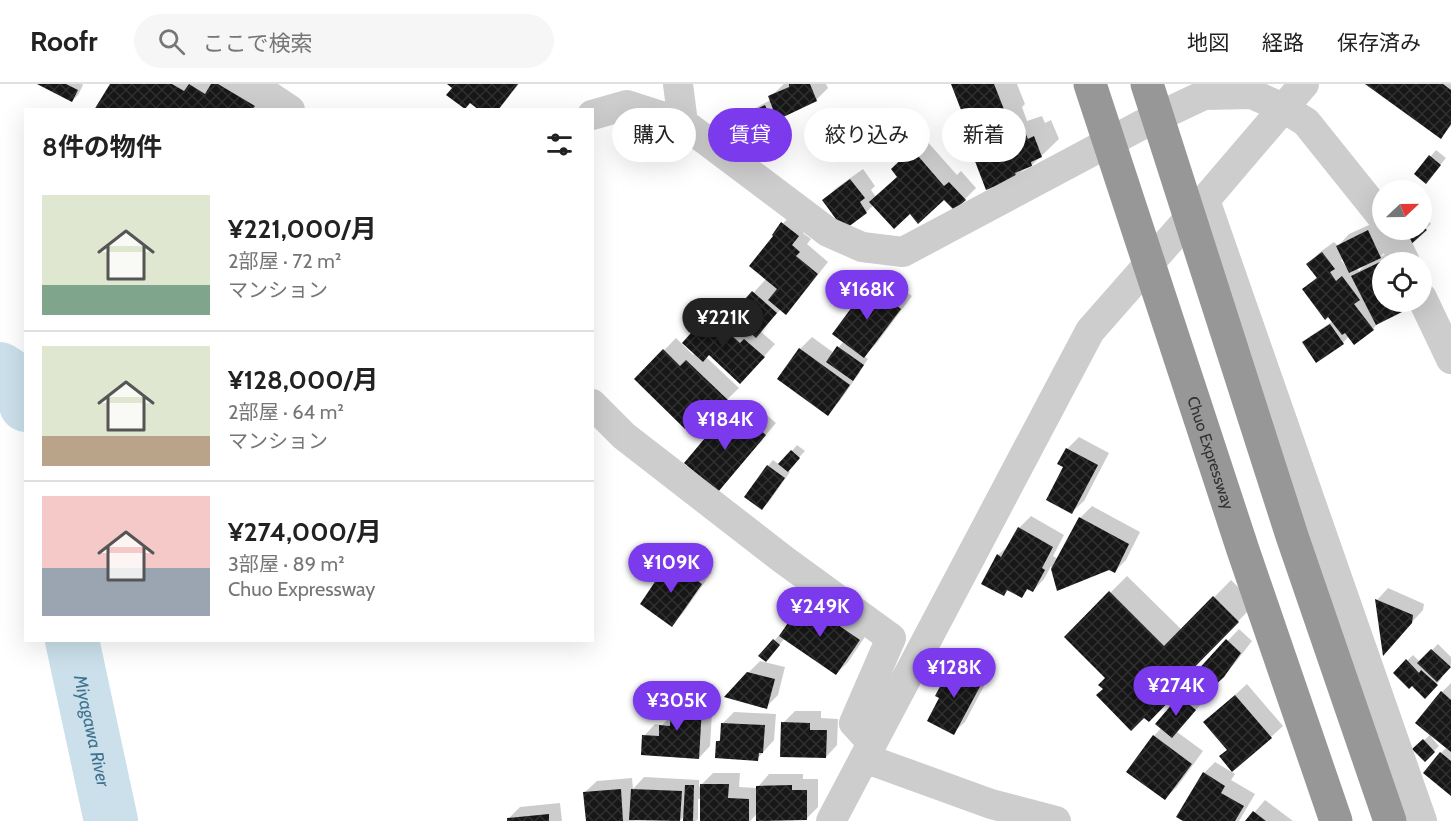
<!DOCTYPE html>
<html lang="ja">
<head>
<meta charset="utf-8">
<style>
  body { margin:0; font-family:Cabin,"Noto Sans JP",sans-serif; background:#f6f6f6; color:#222; height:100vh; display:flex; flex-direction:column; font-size:22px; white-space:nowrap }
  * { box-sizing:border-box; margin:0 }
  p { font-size:20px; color:#767676 }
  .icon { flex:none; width:33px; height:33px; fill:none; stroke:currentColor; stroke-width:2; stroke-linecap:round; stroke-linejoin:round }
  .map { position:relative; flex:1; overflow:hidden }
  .side { position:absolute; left:24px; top:24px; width:570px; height:534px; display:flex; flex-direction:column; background:#fff; border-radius:0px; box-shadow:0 6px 24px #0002 }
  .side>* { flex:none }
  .hud { position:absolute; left:612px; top:24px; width:570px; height:54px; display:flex; gap:12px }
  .needle { width:39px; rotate:68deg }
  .controls { position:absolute; left:1372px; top:96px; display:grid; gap:12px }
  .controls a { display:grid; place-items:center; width:60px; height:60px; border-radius:50%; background:#fff; box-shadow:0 6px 24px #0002; font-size:30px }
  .price { position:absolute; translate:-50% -51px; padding:0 14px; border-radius:21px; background:#7c3aed; color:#fff; font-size:20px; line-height:39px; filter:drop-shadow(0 2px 3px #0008) }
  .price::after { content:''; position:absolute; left:50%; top:36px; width:18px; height:14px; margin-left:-9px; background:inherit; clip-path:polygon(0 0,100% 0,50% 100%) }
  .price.current { background:#222; color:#fff }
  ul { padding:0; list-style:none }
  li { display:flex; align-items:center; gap:18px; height:150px; padding:0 18px }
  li+li { border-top:2px solid #e0e0e0 }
  li span { display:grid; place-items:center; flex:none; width:168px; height:120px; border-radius:0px; color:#555 }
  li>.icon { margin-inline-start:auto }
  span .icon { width:72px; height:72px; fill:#fffc; stroke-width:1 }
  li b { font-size:26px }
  h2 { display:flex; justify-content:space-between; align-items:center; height:72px; padding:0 18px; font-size:26px }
  .chip { padding:0 21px; border-radius:27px; background:#fff; box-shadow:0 6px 24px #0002; font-size:21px; line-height:54px }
  .chip.current { background:#7c3aed; color:#fff }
  header { display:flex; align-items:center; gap:36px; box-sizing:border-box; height:84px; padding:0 30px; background:#fff; border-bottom:2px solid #e0e0e0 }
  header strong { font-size:28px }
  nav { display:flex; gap:33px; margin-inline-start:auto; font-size:21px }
  .search { width:420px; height:54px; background:#f6f6f6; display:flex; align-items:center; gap:15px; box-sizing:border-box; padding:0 21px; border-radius:33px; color:#767676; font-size:22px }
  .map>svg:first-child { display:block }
  .shadow { fill:#0003; fill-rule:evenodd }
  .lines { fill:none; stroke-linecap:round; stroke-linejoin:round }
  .river { stroke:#cbe0eb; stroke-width:54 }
  .building { fill:url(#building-cross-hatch) }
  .minor { stroke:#cdcdcd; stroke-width:30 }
  .highway-bridge { stroke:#979797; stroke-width:33 }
  .labels { text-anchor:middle; stroke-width:6; stroke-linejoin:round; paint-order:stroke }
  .street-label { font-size:16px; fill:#303030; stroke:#fff }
  .water-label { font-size:18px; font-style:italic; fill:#40738f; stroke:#fff }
</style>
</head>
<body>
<header>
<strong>Roofr</strong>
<div class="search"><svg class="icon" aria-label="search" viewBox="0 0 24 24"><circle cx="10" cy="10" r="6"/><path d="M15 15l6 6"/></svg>ここで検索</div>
<nav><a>地図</a><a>経路</a><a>保存済み</a></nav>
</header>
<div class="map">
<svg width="1451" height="737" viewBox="0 0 1451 737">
  <defs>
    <pattern id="building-cross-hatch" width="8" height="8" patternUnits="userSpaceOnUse" patternTransform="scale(1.5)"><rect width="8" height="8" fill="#171717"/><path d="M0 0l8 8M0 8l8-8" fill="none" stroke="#303030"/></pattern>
  </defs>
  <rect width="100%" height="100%" fill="#fff"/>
  <path class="shadow" d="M41,0H82L83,1L78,11L72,17Z
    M111,0H274L276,26H96Z
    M449,0H519L498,26L454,4Z
    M784,0H826L828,4L816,16L779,33L773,39L745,31L751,26L771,16L770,13Z
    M953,0H1017L1025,20L1022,23L1027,37L1042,32L1045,39L1051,36L1059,55L1032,81L1026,83L1016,93L965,46L969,42Z
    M1368,0H1451V42L1441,53Z
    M925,55L957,91L961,87L976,104L965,115L944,114L910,128L874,121L866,128L844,144L824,117L835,105L863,85L875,102L871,106L876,113L899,92L904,74Z
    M1436,66L1446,74L1431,92L1416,90Z
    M794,127L810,140L803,149L811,155L807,160L828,178L797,217L786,229L781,225L760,247L775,260L752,286L709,270L706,273L739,304L713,329L706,322L636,295L676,254L693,271L695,268L709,231L720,219L733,231L766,195L775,151L774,150Z
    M1422,130L1431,140L1409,161L1402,146H1422Z
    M1380,136L1392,161L1380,173L1394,166L1400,178H1383V218H1412L1405,225L1379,238L1373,245L1349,252L1343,259H1304L1309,253L1333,237L1304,206L1318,192L1308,180L1320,168L1334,158L1338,162L1349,150ZM1343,174L1348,184H1347L1341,176ZM1366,180L1359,187L1356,184Z
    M882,190L912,212L876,260L864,272L868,275L859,288H860L839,318L827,330L779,295L800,265L812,253L834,269L844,257L871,201Z
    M751,317L776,339L729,394L722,336L734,325L739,329Z
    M1079,353L1109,369L1084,417L1072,428L1065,383L1059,380L1067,365Z
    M797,361L805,367L787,386L790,388L768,419L762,424L768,382L773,376L780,381Z
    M1092,422L1140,448L1126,476L1114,488L1109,485L1058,505L1051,482L1044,495L1033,507L1029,504L1021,512L1009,505L1003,511L998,471L1010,460L1019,444L1031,432L1064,451L1053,472L1058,475L1080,434Z
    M682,467L712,488L683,529L672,541L671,478Z
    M1127,492L1182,546L1231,496L1255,520L1194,582L1199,587L1239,545L1252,557L1235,579L1196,617L1201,620L1177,648L1203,667L1177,703L1165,714L1128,687L1154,652L1162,643L1180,613L1193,602L1187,598L1149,636L1105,605L1107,594L1066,553Z
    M1388,504L1424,520L1423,526L1394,558L1377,516Z
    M816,506L871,544L848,578L836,590L785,554L771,571L761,572L780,550L781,552L804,518Z
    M1438,560L1451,573V581L1440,593L1442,594L1425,613L1412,600L1395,589L1413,571L1420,578Z
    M965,570L993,585L965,638L953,649V581Z
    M760,577L785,583L778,611L766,623L748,589Z
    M685,599L703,600L702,605H707V611L713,612L710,662L699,674L644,652L655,640L662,641L672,631L673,611Z
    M1451,599V711L1441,669L1447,663L1432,651L1431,653L1439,662L1425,676L1414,665L1431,650L1442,608Z
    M1247,600L1283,642L1271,653L1228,665L1205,638Z
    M795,627H821V634L838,635L837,661L826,673L783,639Z
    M734,628L776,630L774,656L757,675L717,658L722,653V640Z
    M1215,678L1235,690L1231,696L1255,710L1239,737H1186L1178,733L1204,689Z
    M713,689H740L739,703L757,704L769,690H803V695H818V723L806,735L758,729L750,737H701V715H698V735L696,737H685V731L680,737L635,735L634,737H587L585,708L597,697L632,694L633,705L644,693L699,696V703Z
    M1265,716L1293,737H1247Z
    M560,719L562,737H508V735L520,723Z"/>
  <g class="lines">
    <g class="river">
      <path d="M0,285C19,296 20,300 26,321"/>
      <path id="s1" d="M72,556L111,737"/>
    </g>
  </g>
  <path class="building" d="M37,0H66L78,6L72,18Z
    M110,0H172L184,7L189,0L205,10L211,0H218L255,22L252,26H94Z
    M447,0H518L498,26H479L470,19L465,25L446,11L452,4Z
    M789,0H810L817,17L777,36L768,12L789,3Z
    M951,0H994L1009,38L1005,39L1010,53L1025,48L1028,55L1034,52L1042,73L1031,78L1032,82L1015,89L1017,94L986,106L963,46L968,44Z
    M1365,0H1443L1451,6V40L1441,55Z
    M765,21L774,40L753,50L744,31Z
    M912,65L944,102L949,98L966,116L954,126L944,116L918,140L910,130L894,145L869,118L897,93L891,85Z
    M1429,71L1441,81L1426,100L1414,90Z
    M850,95L865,114L860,118L867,129L844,146L822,116Z
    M781,138L799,152L792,161L800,168L796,172L818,190L786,231L768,216L777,205L749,182L773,152L772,151Z
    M1422,141L1427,146L1408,163L1399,146H1422Z
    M1368,146L1381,174L1349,189L1336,162Z
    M1322,168L1335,185L1330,188L1336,197L1342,192L1360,216L1354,220L1374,246L1354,261L1345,249L1342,251L1328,233L1325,236L1302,205L1317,194L1306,180Z
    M1382,177L1383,180V218H1402L1406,226L1376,241L1351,192Z
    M869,200L901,225L864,274L832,250Z
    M752,207L777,229L756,254L731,231Z
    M708,230L740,259L744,255L765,273L740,300L709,271L703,278L682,259Z
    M1330,240L1344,260L1316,279L1302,258Z
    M837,262L864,281L853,297L826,278Z
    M799,264L850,301L828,332L777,295Z
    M663,265L680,282L686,276L728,316L713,331L705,323L685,345L634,295Z
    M738,328L766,351L718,408L684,379L721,335L727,340Z
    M1066,364L1098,381L1072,430L1046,416L1063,383L1057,380Z
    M791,366L800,374L788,388L778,380Z
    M767,381L785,394L762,426L744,413Z
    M1079,433L1129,460L1115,489L1109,486L1057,507L1051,485Z
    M1018,443L1053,463L1042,484L1045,486L1033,508L1027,505L1022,514L1007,506L1004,512L981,500L997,470L1001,473Z
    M669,477L702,500L672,543L640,520Z
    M1109,507L1164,562L1213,512L1239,538L1178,600L1182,604L1149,638L1144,634L1131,647L1096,611L1103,605L1098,601L1105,594L1064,553Z
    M1375,515L1413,531L1412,539L1383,572Z
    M803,517L860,556L836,591L779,552Z
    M773,555L780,561L766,578L758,572Z
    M1226,555L1241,569L1224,593L1194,621L1183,610L1190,603L1186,599Z
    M1431,565L1451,583L1437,598L1417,579Z
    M1406,575L1419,589L1421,586L1438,601L1425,615L1412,602L1409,605L1393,589Z
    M952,580L983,597L954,651L927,637L939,614L935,612Z
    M747,588L775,595L767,625L724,613Z
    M1441,607L1451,616V668L1415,639Z
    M672,610L692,611L691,616L696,617V622L702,623L699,675L641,671L642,651L659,652V641L670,642Z
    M1235,611L1272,654L1232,688L1219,672L1227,666L1203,638Z
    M1179,612L1196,626L1172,654L1155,640Z
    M781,638L810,639V646H827L826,674L780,673Z
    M721,639L765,641L763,669H759L758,677L715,674L716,657H720Z
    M1153,651L1192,680L1165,716L1126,688Z
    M1423,655L1435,668L1425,678L1412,665Z
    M1440,668L1451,677V712L1423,689Z
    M1203,688L1225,702L1221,709L1244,722L1235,737H1183L1176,733Z
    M700,700H729L728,714L749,715V737H700Z
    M685,701H694L693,737H683Z
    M792,701V706H807V736L756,737V702Z
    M621,705L623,737H586L583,708Z
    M631,705L682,707L680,737L629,736Z
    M1253,727L1266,737H1245Z
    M549,730V737H507V734Z"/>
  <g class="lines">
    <path class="minor" d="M251,0L290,26
      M678,0L683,39
      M592,31L627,21L683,39L828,148L862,163L903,168L1147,38L1204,11L1252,10L1283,24L1306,38L1383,134
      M1205,116L1422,737
      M1389,146L1405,178
      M1422,214L1451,275
      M592,320L624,352L784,476L891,554L854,639L872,659
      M864,674L991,720L1056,737
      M831,737L1090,247L1205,116L1304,0"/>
    <g class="highway-bridge">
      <path id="s2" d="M1090,0L1243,466L1336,737"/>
      <path d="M1147,0L1292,452L1390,737"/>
    </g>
  </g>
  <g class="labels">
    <g class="street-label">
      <text dy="6" stroke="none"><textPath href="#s2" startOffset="388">Chuo Expressway</textPath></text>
    </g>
    <g class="water-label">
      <text dy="6" stroke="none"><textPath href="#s1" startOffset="93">Miyagawa River</textPath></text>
    </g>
  </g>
</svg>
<div class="controls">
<a><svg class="needle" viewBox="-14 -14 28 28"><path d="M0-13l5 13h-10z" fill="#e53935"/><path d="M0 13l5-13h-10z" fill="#767676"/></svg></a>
<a><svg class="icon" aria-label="locate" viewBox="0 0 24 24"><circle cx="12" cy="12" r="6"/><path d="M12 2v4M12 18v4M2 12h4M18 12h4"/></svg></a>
</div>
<b class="price" style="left:867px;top:237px">¥168K</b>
<b class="price current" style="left:723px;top:265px">¥221K</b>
<b class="price" style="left:725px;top:367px">¥184K</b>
<b class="price" style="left:671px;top:510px">¥109K</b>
<b class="price" style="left:820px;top:554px">¥249K</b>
<b class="price" style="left:954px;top:615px">¥128K</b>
<b class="price" style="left:1176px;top:633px">¥274K</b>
<b class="price" style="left:677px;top:648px">¥305K</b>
<div class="hud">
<a class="chip">購入</a>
<a class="chip current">賃貸</a>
<a class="chip">絞り込み</a>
<a class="chip">新着</a>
</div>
<section class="side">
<h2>8件の物件<svg class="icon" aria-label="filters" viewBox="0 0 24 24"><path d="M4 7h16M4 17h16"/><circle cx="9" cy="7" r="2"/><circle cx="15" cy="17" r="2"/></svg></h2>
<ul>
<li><span style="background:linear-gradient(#dfe7d0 75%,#7fa58c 0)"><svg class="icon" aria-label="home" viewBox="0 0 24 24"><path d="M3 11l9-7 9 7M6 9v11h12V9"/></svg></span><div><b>¥221,000/月</b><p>2部屋 · 72 m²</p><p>マンション</p></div></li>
<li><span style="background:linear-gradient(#dfe7d0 75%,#b9a48a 0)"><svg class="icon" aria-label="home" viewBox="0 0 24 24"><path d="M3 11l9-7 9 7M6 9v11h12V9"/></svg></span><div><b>¥128,000/月</b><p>2部屋 · 64 m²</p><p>マンション</p></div></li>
<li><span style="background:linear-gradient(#f6c9c9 60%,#9aa5b1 0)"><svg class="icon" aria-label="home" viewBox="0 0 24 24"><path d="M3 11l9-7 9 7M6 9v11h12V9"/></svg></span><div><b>¥274,000/月</b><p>3部屋 · 89 m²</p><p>Chuo Expressway</p></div></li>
</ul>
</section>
</div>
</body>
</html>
